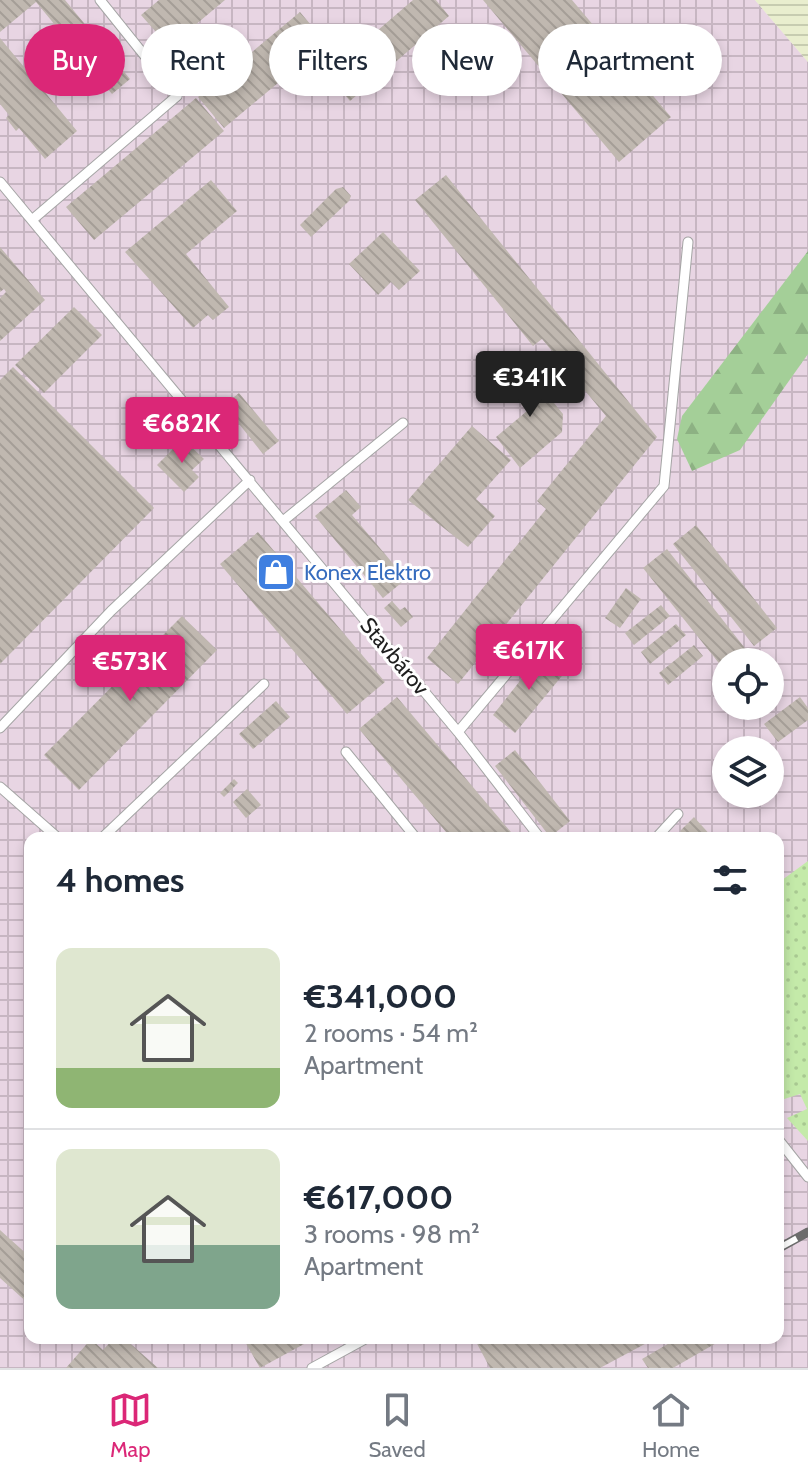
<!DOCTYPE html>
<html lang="en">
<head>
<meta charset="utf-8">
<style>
  body { margin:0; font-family:Cabin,sans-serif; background:#f2f2f3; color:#1f2937; height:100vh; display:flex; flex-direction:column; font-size:30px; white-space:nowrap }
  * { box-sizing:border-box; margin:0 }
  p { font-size:26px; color:#747a83 }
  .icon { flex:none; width:44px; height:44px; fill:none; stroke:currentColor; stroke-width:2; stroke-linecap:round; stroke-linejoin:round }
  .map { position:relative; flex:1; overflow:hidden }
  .sheet { position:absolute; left:24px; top:832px; width:760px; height:512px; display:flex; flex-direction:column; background:#fff; border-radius:16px; box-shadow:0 4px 12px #0003 }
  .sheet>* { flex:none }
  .hud { position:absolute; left:24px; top:24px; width:760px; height:72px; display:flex; gap:16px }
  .tools { position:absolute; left:712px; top:648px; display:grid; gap:16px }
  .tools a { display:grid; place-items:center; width:72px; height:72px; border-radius:50%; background:#fff; box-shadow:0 4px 12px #0003; font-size:40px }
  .price { position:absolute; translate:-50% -68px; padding:0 18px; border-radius:8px; background:#db2777; color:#fff; font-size:26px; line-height:52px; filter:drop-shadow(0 2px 4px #0008) }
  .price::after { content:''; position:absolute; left:50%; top:48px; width:24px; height:18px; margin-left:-12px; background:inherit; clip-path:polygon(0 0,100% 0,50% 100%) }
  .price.active { background:#222; color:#fff }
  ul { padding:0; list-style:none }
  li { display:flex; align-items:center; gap:24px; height:200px; padding:0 32px }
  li+li { border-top:2px solid #e0e1e3 }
  li span { display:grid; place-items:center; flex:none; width:224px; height:160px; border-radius:16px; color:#555 }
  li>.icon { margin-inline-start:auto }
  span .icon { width:96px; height:96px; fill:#fffc; stroke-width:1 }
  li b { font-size:34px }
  h2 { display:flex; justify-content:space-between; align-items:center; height:96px; padding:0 32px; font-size:34px }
  .tag { padding:0 28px; border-radius:36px; background:#fff; box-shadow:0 4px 12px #0003; font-size:28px; line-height:72px }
  .tag.active { background:#db2777; color:#fff }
  .tabs { display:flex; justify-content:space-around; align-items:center; height:112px; border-top:2px solid #e0e1e3; background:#fff; font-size:22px; color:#747a83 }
  .tabs a { display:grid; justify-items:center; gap:4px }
  .tabs .active { color:#db2777 }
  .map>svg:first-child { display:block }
  .industrial { fill:url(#industrial-grid); fill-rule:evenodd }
  .farmland { fill:url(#farmland-rules) }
  .grass { fill:url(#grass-dots) }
  .forest { fill:url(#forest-firs) }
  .building { fill:url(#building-back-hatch) }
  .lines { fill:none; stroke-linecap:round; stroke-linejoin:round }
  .service-casing { stroke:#a5a5a5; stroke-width:11 }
  .service { stroke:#fff; stroke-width:9 }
  .rail-casing { stroke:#6c6c6c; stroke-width:9 }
  .rail { stroke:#fff; stroke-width:6; stroke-dasharray:18; stroke-linecap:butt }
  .labels { text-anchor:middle; stroke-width:6; stroke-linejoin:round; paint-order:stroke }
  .shop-label { font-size:22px; fill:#366cbe; stroke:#fff; text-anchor:start }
  .street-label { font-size:22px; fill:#1e1e1e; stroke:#fff }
</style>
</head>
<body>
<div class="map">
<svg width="808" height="1368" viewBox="0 0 808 1368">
  <defs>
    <pattern id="industrial-grid" width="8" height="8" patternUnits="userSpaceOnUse" patternTransform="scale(2)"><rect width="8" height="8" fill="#e8d5e3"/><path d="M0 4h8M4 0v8" fill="none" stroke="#c7b6c2"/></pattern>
    <pattern id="farmland-rules" width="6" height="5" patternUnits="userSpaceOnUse" patternTransform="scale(2)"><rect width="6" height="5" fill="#e9eece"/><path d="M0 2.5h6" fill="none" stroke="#c7ccb0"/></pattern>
    <pattern id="grass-dots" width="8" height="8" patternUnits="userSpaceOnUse" patternTransform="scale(2)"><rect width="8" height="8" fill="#c4eaa9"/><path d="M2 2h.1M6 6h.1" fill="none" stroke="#a8c891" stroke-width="1.8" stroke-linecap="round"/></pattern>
    <pattern id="forest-firs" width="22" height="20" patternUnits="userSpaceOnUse" patternTransform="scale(2)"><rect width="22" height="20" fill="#a4cf98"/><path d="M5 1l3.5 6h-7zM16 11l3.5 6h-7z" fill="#8db183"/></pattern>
    <pattern id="building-back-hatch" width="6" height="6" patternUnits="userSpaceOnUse" patternTransform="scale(2)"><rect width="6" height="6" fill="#c0b8b0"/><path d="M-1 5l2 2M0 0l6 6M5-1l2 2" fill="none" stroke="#a59e97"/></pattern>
  </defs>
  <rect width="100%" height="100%" fill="#efece3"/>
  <path class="industrial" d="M0,0H755L808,62V1368H0ZM726,662H770V706H726ZM726,750H770V794H726ZM30,838H778V1338H30Z"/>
  <path class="farmland" d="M755,0H808V62Z"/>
  <path class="grass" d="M808,861V1141L787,1118L807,1109L800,1094L778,1101V883Z"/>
  <path class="forest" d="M808,251V354L740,450L692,471L677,439L682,416Z"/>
  <path class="building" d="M0,0H65L130,79L112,94L36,2L0,32Z
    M159,0H225L169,47L141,15Z
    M413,0H436L449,16L350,101L327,74Z
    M483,0H572L671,117L619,162Z
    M300,12L326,43L224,128L198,97Z
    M0,38L77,131L45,159L19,128L16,131L6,118L9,115L0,104Z
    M196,98L224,131L94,240L66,207Z
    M446,175L657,437L458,684L427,658L546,509L537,501L606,416L542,339L533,346L415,200Z
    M211,180L237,211L186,254L229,307L213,320L208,315L193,328L125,252Z
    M343,187L351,196L349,201L311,237L300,225L336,189Z
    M383,232L420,271L399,290L391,282L378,295L349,264Z
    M0,247L45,300L0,341V298L6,292L4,289L0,292Z
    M74,307L102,335L44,393L15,365Z
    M523,365L563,414L562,432L520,468L496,437L527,411L502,381Z
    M13,367L154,508L0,664V380Z
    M239,393L279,441L263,454L224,405Z
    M472,426L511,460L476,499L495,516L468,547L408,500Z
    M183,439L204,459L192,470L199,477L184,492L157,465Z
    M346,490L361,507L352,515L406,579L383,598L315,516Z
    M696,525L777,628L754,646L673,544Z
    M258,532L385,682L347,714L220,564Z
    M667,549L748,652L736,662H726V672L643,568Z
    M626,588L641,599L620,628L605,618Z
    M392,601L400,610L405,607L413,617L401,627L384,608Z
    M661,605L670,616L634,645L625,633Z
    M182,616L217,650L79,790L44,755Z
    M676,624L686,635L650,664L641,652Z
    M694,645L703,656L668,685L659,673Z
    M543,652L566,671L515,733L493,715Z
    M397,697L516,838H451L359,729Z
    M800,697L808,708V720L778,742L764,724Z
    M276,701L290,717L253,749L239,734Z
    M515,750L570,821L550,837L495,766Z
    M234,779L238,783L224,797L220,793Z
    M247,789L261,805L246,818L233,802Z
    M694,817L713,838H687L680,831Z
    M0,1230L30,1257V1305L0,1278Z
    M114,1338H124L158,1368H66L91,1339L103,1350Z
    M243,1338H315L260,1368Z
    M474,1338H656L600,1368H490Z
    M678,1338H725L673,1368H648L642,1359Z"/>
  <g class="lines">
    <g class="service-casing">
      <path id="service" d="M0,182L458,732L540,838
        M32,220L177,96L100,0
        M283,521L403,423
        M0,728L111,611L250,480
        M458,732L664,486L688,242
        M346,752L416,838
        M0,787L58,838
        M102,838L264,684
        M656,838L678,814
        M778,1139L808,1177
        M312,1368L367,1338"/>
    </g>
    <use href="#service" class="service"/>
    <g class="rail-casing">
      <path id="rail" d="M781,1247L808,1232"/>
    </g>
    <use href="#rail" class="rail"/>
  </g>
  <defs>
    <g id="shop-square" transform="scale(2)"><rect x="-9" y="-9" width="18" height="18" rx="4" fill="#3f7fe0" stroke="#fff"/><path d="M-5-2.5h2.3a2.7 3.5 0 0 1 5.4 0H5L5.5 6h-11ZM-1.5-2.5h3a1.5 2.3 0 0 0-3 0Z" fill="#fff"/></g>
  </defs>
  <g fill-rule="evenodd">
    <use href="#shop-square" x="276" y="572"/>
  </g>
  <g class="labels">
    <g class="shop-label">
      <text x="304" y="580">Konex Elektro</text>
    </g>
    <g class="street-label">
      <text transform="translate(395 656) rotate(50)" y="8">Stavbárov</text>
    </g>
  </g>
</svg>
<div class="tools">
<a><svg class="icon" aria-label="locate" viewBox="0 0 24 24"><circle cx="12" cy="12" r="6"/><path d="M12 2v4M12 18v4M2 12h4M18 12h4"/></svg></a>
<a><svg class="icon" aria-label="layers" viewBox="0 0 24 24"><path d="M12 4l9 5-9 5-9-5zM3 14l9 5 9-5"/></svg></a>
</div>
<b class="price active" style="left:530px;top:419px">€341K</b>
<b class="price" style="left:182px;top:465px">€682K</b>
<b class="price" style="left:529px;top:692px">€617K</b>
<b class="price" style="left:130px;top:703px">€573K</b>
<div class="hud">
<a class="tag active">Buy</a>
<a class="tag">Rent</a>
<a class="tag">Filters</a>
<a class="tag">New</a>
<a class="tag">Apartment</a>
</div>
<section class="sheet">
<h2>4 homes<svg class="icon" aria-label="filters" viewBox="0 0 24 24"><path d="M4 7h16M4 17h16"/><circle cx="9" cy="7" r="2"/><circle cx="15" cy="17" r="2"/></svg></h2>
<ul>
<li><span style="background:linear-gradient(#dfe7d0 75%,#8fb573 0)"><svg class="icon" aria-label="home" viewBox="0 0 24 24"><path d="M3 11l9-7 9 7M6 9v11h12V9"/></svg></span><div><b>€341,000</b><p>2 rooms · 54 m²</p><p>Apartment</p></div></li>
<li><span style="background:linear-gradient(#dfe7d0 60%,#7fa58c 0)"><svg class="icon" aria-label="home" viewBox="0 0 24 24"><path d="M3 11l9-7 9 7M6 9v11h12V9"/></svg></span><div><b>€617,000</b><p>3 rooms · 98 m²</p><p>Apartment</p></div></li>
</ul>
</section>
</div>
<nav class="tabs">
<a class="active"><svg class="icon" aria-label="map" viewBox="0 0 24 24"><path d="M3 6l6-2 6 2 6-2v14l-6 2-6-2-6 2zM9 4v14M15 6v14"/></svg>Map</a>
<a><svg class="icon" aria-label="saved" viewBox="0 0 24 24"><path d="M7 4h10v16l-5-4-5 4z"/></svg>Saved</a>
<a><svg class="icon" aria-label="home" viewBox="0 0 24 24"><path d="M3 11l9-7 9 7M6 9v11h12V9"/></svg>Home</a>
</nav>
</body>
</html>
